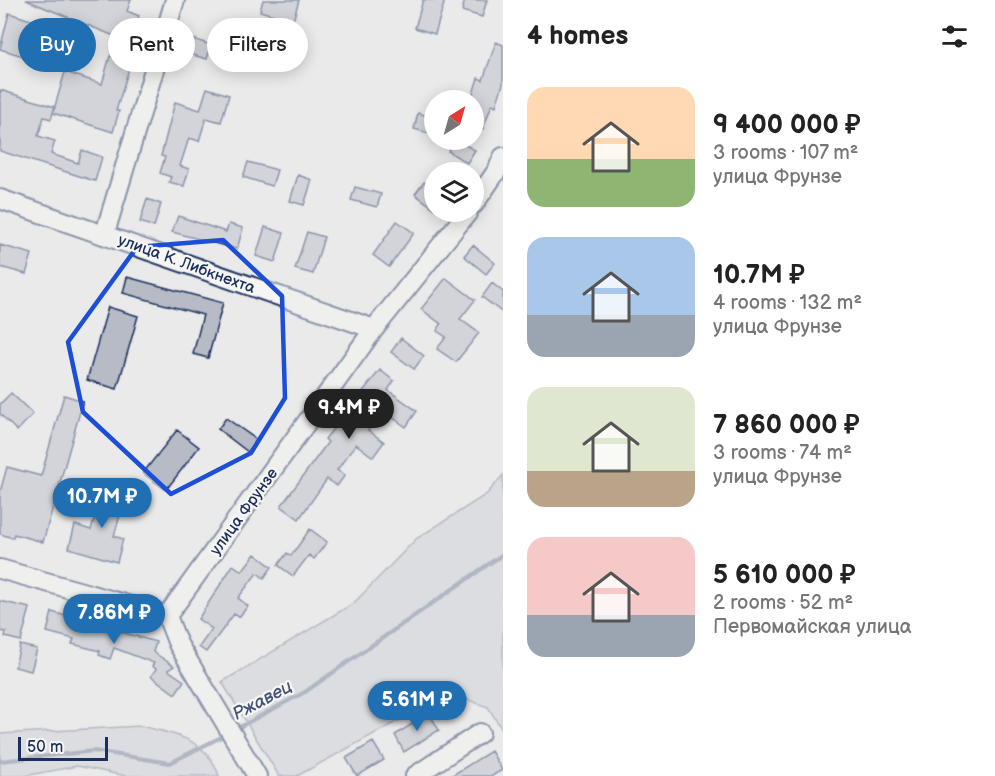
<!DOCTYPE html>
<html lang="en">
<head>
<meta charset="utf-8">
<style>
  body { margin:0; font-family:"Balsamiq Sans",sans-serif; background:#f2f2f2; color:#222; height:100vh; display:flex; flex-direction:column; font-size:22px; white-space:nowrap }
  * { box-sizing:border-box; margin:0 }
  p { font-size:20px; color:#767676 }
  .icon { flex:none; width:33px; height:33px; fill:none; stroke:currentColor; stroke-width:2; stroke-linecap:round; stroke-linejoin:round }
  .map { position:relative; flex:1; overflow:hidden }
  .sheet { display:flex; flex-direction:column; background:#fff; width:492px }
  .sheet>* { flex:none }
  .top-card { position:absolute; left:18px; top:18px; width:394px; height:54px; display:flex; gap:12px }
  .needle { width:39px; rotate:37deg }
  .fabs { position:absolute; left:424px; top:90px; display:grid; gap:12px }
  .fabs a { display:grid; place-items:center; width:60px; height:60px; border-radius:50%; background:#fff; box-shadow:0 3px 15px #0003; font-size:30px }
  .scale { position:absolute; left:18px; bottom:15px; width:90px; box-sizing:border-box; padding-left:6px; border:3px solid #1b2f5e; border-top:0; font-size:16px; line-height:21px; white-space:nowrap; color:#1b2f5e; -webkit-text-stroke:4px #f6f6f2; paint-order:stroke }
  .price { position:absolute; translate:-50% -51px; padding:0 14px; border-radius:21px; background:#1f6fb2; color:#fff; font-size:20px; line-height:39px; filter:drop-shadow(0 2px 3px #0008) }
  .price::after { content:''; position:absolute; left:50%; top:36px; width:18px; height:14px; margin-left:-9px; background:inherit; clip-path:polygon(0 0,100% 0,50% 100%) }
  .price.active { background:#222; color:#fff }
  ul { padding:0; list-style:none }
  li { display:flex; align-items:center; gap:18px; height:150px; padding:0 24px }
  li span { display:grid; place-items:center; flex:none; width:168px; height:120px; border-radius:18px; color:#555 }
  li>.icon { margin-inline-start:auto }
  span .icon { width:72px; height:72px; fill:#fffc; stroke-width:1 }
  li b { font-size:26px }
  h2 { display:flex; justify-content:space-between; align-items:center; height:72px; padding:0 24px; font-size:26px }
  .tag { padding:0 21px; border-radius:27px; background:#fff; box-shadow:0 3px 15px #0003; font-size:21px; line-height:54px }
  .tag.active { background:#1f6fb2; color:#fff }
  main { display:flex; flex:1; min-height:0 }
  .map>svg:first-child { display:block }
  .green { fill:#caced5; stroke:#727e9a; stroke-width:1.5 }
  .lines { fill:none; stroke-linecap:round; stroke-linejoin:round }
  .stream { stroke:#6c7995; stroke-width:4 }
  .building { fill:#b6bbc6; stroke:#1b2f5e; stroke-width:1.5 }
  .minor-casing { stroke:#1b2f5e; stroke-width:22 }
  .minor { stroke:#f6f6f2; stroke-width:18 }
  .marked { fill:none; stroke:#1d4ed8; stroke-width:4.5; stroke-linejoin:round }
  .labels { text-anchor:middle; stroke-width:4.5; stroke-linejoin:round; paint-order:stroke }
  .street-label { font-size:16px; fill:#1b2f5e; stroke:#f6f6f2 }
  .water-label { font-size:18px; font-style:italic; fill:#44547a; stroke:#f6f6f2 }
</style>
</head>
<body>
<main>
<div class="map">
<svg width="503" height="776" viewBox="0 0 503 776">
  <rect width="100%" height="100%" fill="#e9eae9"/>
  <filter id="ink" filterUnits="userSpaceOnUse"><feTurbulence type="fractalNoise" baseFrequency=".0167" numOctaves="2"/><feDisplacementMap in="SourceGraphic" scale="12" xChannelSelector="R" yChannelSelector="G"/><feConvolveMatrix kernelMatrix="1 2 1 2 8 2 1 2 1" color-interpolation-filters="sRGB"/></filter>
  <g filter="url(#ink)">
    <path class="green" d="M503,475V731L488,707L449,693L297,776H279L222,682L354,603L416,539L487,494Z
      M140,726C174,734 207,738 219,776H126L77,766L24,776H0V734Z"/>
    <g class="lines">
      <path class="stream" d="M234,730L305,692L503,554
        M0,761L94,751L170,763L225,735"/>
    </g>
    <path class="building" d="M26,0H131L127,11L139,16L129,42Z
      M263,0H299L293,21L260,11Z
      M423,0H445L435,34L415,28Z
      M465,0H487L482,17L462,11Z
      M9,13L34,21L23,56L0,49Z
      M193,39L211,45L207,59L189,54Z
      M496,42L503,45V84L496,106L492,104L483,129L474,126V100H471L478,78L483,80Z
      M110,56L131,62L116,111H119L113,132L53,113L65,72L102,84Z
      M207,88L229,95L221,122L206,118L199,141L189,138L180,166L189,169L184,186L169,182L171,177L160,173L165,157L161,156L175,102L200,110Z
      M0,90L55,107L51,119L44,117L38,136L55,141L51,154L78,163L82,150L102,157L95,181L0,151Z
      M418,113L435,118V131L432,134L414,129Z
      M455,140L475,150L467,163L448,151Z
      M248,162L277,170L272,186L243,177Z
      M298,175L312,180L304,205L290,201Z
      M424,182L435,190V209L415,194Z
      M355,187L381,194L377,207L351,200Z
      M147,199L161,204L154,227L140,222Z
      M178,216L226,232L229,224L243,228L237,249L172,232Z
      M397,221L414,233L389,267L373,255Z
      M265,227L284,233L275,262L256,256Z
      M307,232L324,237L313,274L295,269Z
      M0,245L32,254L26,274L0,267Z
      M473,245L495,263L486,274L464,256Z
      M127,277L223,303L208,358L193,354L203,315L123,293Z
      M446,278L475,300L460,319L479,333L456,362L437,349L446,337L437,331L441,324L421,309Z
      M492,283L503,292V313L482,297Z
      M108,307L138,316L117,389L87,380Z
      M401,338L424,356L414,369L391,352Z
      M380,370L394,381L388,390L417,411L406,427L382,410L368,430L384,442L373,457L356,444L337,470L345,475L337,486L327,479L299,519L281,506L328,442L325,439Z
      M11,393L33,414L17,431L0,414V404Z
      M64,395L83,401L43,542L14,534L13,538L0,534V492L7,467L41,476Z
      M226,418L257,440L248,452L218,429Z
      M177,430L199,447L166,490L143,473Z
      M103,488L126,494L114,536L123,539L117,562L69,548L75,525L91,530Z
      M310,529L327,542L314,559L309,555L293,576L278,565L287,553L291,556Z
      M255,554L272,567L264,578L257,573L238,598L248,606L239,617L234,614L206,652L199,647L212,629L198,619L233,565L242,571Z
      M0,601L30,608L21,641L5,637L6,632L0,631Z
      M52,612L156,642L153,652L174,666L168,670L184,681L175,694L151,676L156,669L152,666L154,663L114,648L110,659L99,655L100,651L72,644L74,639L47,632Z
      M20,645L37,649L31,671L15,667Z
      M429,713L439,730L404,752L395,735Z
      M373,742L384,760L357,776L346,758Z
      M491,751L502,770L492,776H451Z"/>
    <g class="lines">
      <g class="minor-casing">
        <path id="minor" d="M0,199L374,329
          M474,204L498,169L503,157
          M105,233L175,0
          M0,569L167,616
          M167,616L374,329L468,212
          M167,616L178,644L257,776
          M415,776L480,733"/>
      </g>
      <use href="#minor" class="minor"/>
    </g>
  </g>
  <path d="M0 0H503V776H0ZM223,240L282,296L285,398L251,453L171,494L83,412L68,342L137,247Z" fill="#e9eae9" fill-opacity=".55" fill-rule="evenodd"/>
  <path class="marked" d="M223,240L282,296L285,398L251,453L171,494L83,412L68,342L137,247Z"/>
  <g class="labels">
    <g class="street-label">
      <text transform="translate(187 263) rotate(20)" y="6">улица К. Либкнехта</text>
      <text transform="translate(243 511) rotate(-54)" y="6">улица Фрунзе</text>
    </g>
    <g class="water-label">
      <text transform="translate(262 700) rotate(-28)" y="6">Ржавец</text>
    </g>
  </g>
</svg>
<div class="fabs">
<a><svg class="needle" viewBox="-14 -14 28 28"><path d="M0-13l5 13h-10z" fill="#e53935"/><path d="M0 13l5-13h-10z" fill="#767676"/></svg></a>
<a><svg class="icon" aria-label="layers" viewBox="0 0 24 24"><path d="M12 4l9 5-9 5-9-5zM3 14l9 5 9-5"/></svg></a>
</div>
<div class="scale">50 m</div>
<b class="price active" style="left:349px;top:440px">9.4M ₽</b>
<b class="price" style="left:102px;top:529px">10.7M ₽</b>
<b class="price" style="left:114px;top:645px">7.86M ₽</b>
<b class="price" style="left:417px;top:732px">5.61M ₽</b>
<div class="top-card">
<a class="tag active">Buy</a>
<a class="tag">Rent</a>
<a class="tag">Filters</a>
</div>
</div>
<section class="sheet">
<h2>4 homes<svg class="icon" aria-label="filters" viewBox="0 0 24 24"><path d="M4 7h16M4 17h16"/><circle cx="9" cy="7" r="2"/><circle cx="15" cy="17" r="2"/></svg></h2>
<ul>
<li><span style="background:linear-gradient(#ffd9b3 60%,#8fb573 0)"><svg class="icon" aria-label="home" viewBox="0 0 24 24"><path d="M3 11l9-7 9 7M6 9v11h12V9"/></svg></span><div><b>9 400 000 ₽</b><p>3 rooms · 107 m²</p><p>улица Фрунзе</p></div></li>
<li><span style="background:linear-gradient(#a9c7e8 65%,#9aa5b1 0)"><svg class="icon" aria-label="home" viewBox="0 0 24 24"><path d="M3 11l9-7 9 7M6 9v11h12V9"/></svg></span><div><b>10.7M ₽</b><p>4 rooms · 132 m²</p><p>улица Фрунзе</p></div></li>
<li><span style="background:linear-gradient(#dfe7d0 70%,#b9a48a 0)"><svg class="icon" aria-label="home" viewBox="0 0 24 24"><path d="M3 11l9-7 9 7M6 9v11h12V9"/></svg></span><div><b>7 860 000 ₽</b><p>3 rooms · 74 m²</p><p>улица Фрунзе</p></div></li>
<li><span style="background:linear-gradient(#f6c9c9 65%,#9aa5b1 0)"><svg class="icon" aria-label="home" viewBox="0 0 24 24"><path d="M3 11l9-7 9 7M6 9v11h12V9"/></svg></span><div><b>5 610 000 ₽</b><p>2 rooms · 52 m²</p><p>Первомайская улица</p></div></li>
</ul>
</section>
</main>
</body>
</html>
